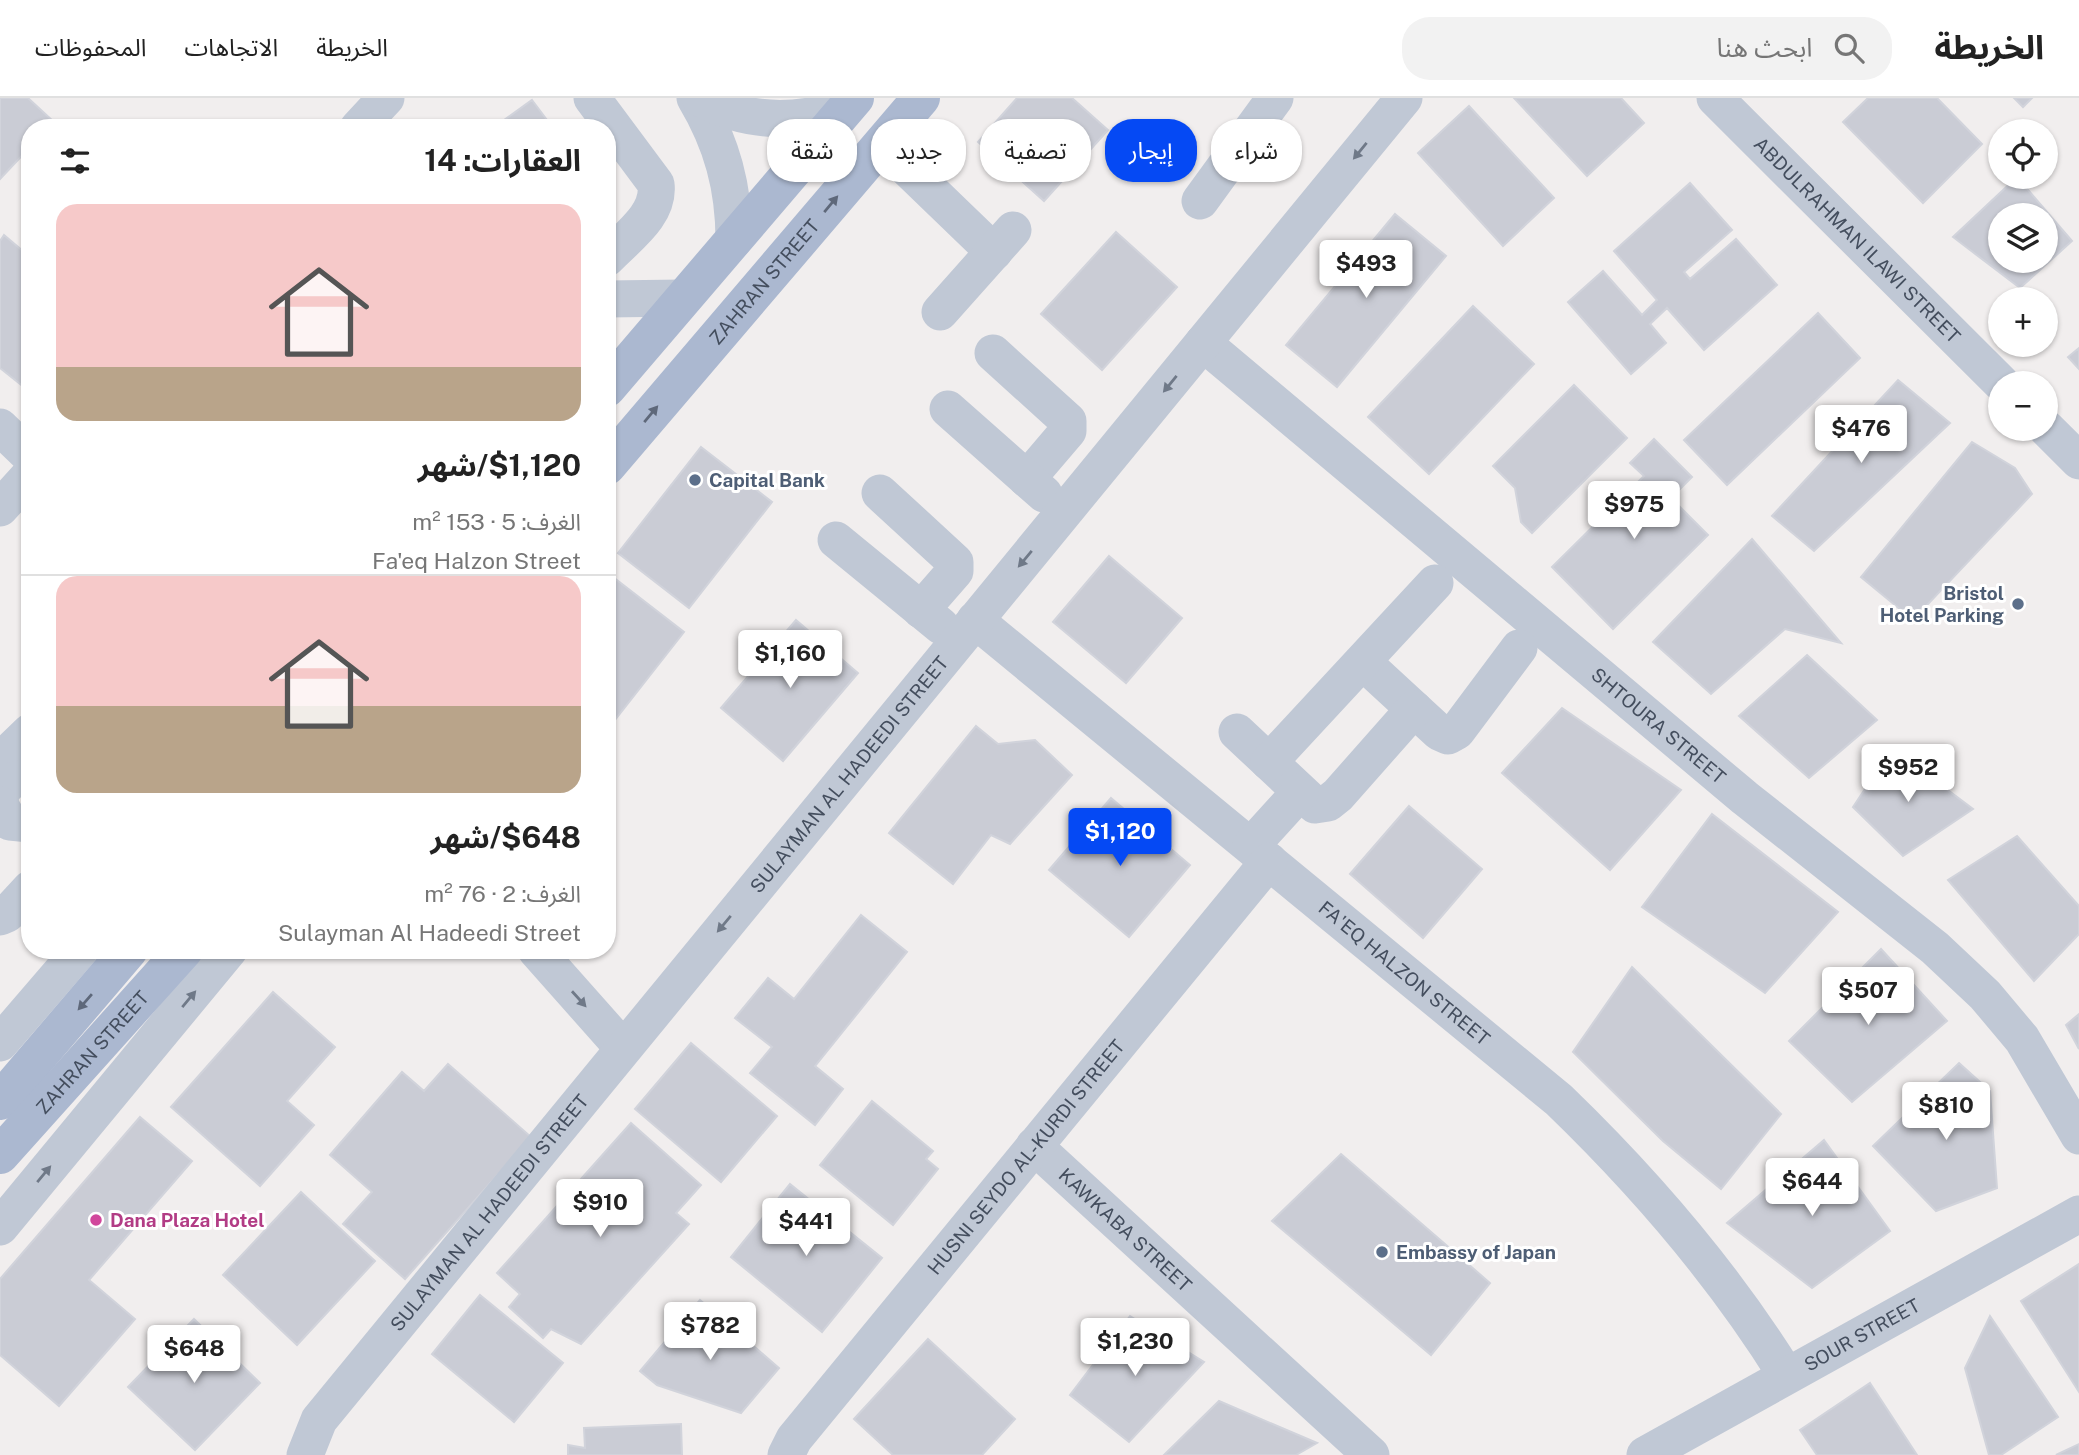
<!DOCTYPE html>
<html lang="ar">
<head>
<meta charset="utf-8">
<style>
  body { margin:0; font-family:"Public Sans","Noto Sans Arabic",sans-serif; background:#f2f2f2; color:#222; direction:rtl; height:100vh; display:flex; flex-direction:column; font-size:26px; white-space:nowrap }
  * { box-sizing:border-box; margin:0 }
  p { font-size:23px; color:#767676 }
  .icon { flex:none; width:38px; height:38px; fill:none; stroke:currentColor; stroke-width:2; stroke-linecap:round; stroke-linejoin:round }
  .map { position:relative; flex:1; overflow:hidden; direction:ltr }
  .panel { position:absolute; left:21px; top:21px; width:595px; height:840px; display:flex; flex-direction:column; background:#fff; border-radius:28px; box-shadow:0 2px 5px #0004; direction:rtl }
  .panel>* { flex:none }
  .banner { position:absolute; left:637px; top:21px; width:665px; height:63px; direction:rtl; display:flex; gap:14px }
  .buttons { position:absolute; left:1988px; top:21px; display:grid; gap:14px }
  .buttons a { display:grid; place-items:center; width:70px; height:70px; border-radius:50%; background:#fff; box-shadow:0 2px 5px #0004; font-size:35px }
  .price { position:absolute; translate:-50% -60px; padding:0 16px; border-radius:7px; background:#fff; color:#222; font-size:23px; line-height:46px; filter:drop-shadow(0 2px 4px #0008) }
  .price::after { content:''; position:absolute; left:50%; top:42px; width:21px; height:16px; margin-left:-10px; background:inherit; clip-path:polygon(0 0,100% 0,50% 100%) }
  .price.selected { background:#0549f4; color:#fff }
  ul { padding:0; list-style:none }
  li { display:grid; align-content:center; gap:14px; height:371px; padding:0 35px }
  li+li { border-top:2px solid #e0e0e0 }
  li span { display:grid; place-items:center; height:217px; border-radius:21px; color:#555 }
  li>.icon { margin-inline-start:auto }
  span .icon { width:126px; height:126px; fill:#fffc; stroke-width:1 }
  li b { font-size:30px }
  h2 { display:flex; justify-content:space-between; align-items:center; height:84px; padding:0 35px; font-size:30px }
  .chip { padding:0 24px; border-radius:28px; background:#fff; box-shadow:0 2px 5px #0004; font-size:24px; line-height:63px }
  .chip.selected { background:#0549f4; color:#fff }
  header { display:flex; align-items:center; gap:42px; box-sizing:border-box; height:98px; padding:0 35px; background:#fff; border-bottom:2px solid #e0e0e0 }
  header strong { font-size:33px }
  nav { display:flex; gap:38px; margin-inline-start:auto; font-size:24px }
  .search { width:490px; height:63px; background:#f2f2f2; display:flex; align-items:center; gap:18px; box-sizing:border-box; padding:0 24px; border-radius:28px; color:#767676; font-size:26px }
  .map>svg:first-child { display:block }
  .building { fill:#caccd5; stroke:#d1d3db; stroke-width:2; fill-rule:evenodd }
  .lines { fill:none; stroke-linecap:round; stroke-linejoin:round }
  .minor { stroke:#c0c8d5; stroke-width:37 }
  .major { stroke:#abb8d0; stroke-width:38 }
  .oneway { fill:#6f7988 }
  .oneway2 { fill:#5e687a }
  .service-dot { fill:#5c6f8a; stroke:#fff; stroke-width:2.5 }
  .hotel-dot { fill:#d1479c; stroke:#fff; stroke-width:2.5 }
  .labels { text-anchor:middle; stroke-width:6; stroke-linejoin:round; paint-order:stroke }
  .street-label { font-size:19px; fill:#444e5e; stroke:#fff }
  .service-label { font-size:19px; font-weight:bold; fill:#4e5e75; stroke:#fff; text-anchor:start }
  .hotel-label { font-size:19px; font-weight:bold; fill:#b23c85; stroke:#fff; text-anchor:start }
</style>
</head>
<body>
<header>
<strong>الخريطة</strong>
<div class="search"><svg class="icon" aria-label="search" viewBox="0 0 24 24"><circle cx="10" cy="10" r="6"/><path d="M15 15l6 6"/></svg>ابحث هنا</div>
<nav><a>الخريطة</a><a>الاتجاهات</a><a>المحفوظات</a></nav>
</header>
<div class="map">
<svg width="2079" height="1357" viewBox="0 0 2079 1357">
  <rect width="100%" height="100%" fill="#f1eeee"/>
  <path class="building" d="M0,0H28L53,23L47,30H30V49L0,81Z
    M1017,0H1072L1108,32L1044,103L978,44Z
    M1514,0H1621L1644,25L1587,78Z
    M1868,0H1937L1982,46L1923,105L1843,24Z
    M2014,0H2032L2023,9Z
    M532,2L553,30H493Z
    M1469,8L1554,100L1503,148L1418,55Z
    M2017,79L2072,143L2020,190L1953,139ZM2000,117H2046V163H2000Z
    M1690,85L1732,132L1684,174L1690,181L1736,141L1777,187L1704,252L1667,210L1650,226L1666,245L1631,276L1568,204L1603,173L1642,217L1657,202L1614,153Z
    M1395,116L1446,158L1337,289L1286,247Z
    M1116,134L1177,189L1102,272L1041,216Z
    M4,137L30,159V294L0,270V143Z
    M1473,208L1534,266L1429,376L1368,319Z
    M1818,215L1860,260L1727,387L1684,342Z
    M2079,250V271L2068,259Z
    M1898,282L1950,325L1814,453L1772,418Z
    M1574,287L1627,340L1532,435L1521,424L1515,390L1493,368Z
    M1654,341L1692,379L1671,400L1708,437L1613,531L1552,469L1644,378L1630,365Z
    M1972,344L2015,370L2032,396L1913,522L1861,479Z
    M701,349L772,404L689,510L618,455Z
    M1752,441L1841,545L1785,531L1711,596L1653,544Z
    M1109,458L1182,520L1126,585L1053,524Z
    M613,479L684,534L607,632V487Z
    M796,522L858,575L783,663L721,610Z
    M1807,557L1877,622L1809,680L1739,618Z
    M1562,610L1681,692L1610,772L1502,675Z
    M976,628L998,646L1035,642L1072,677L1010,746L991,737L953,786L889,735Z
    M1892,650L1973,711L1903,758L1853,709Z
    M1111,700L1190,767L1129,839L1049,772Z
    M1409,708L1482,771L1423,840L1350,776Z
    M1712,716L1838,814L1765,895L1642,809Z
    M2017,738L2079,808V836L2034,883L1948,782Z
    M861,817L907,854L815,968L843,991L815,1027L750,975L772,949L735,920L768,880L794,901Z
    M1881,851L1947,923L1852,1004L1789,943Z
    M1632,869L1781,1016L1721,1091L1663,1043L1573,954Z
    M273,894L335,949L287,1003L314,1027L260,1088L171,1009Z
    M2079,916V951L2066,927Z
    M691,945L777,1018L721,1084L635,1011Z
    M1959,965L1990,993L1997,1090L1936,1113L1873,1048Z
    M448,966L531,1039L405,1181L343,1126L372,1094L330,1057L402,974L424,993Z
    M872,1003L933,1053L926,1061L938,1071L893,1127L820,1067Z
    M140,1019L192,1063L89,1182L135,1221L59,1308L0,1257V1181Z
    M631,1025L701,1087L676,1115L689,1126L581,1246L551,1231L543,1240L509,1209L520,1196L497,1175Z
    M1824,1042L1890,1133L1812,1190L1727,1125Z
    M1341,1056L1490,1185L1431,1257L1272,1123Z
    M790,1086L882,1160L822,1234L731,1159Z
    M301,1094L375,1163L297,1247L223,1177Z
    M2079,1166V1294L2021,1203Z
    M480,1197L563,1265L514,1324L432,1256Z
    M700,1202L779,1270L741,1315L657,1287L640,1273Z
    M1130,1218L1204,1264L1129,1344L1070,1297Z
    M1990,1218L2058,1319L2001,1357H1989L1965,1270Z
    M194,1221L260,1285L195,1352L128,1289Z
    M928,1241L1015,1321L982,1357H893L854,1321Z
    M1870,1285L1917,1357H1817L1800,1332Z
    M1219,1303L1317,1345L1296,1357H1164Z
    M681,1326L682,1357H568V1347L585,1350L584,1330Z
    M2079,1346V1357H2056Z"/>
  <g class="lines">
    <g class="minor">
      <path d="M592,0L656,86C660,117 627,139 607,160"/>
      <path d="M695,0C722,45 734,90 734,142"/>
      <path d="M700,0C748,26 797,26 848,8"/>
      <path id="s1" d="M1715,0L2001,285"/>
      <path d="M358,30L386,0"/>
      <path d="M882,46L994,154"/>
      <path d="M1200,103L1275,0"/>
      <path d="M607,201L683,200"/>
      <path d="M940,214L1013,132"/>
      <path id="s2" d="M1203,245L1745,700L1935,850L1985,897L2022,941L2079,1038"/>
      <path d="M993,255L1068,323V333L1027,381"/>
      <path d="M948,311L1044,396"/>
      <path d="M0,329L30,358"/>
      <path d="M2046,330L2079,363"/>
      <path d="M880,395L955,464V473L921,512"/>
      <path d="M0,410L30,377"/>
      <path d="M836,442L941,528"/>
      <path id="s3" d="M975,522L1559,1002C1646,1086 1722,1174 1786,1277"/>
      <path d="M1363,564L1439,634L1448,638L1457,633L1519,550"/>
      <path d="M1237,634L1315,707L1328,705L1338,697L1414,611"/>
      <path d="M0,663L30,634"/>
      <path d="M1269,664L1435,485"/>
      <path d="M0,701C2,686 15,678 30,681"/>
      <path d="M0,707L10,724L30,726"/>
      <path d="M1251,748L1300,694"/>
      <path d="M0,819L7,816L30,791"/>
      <path d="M536,852L622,949"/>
      <path d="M0,945L80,852"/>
      <path id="s4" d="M1034,1048L1371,1357"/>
      <path d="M0,1129L229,852"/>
      <path id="s5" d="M305,1357L319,1322L1404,0"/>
      <path id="s6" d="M786,1357L794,1341L1269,763"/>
      <path id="s7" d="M1645,1357L2079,1116"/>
    </g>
    <g class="major">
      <path d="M607,290L855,0"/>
      <path id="s8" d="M607,368L921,0"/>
      <path d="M0,1003L129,852"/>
      <path id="s9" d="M0,1057L184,852"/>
    </g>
  </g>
  <defs><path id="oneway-solid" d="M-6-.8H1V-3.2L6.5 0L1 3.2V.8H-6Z" transform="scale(1.75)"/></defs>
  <g class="oneway">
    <use href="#oneway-solid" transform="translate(1360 53) rotate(129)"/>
    <use href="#oneway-solid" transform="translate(1170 286) rotate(129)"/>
    <use href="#oneway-solid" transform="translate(1025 461) rotate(130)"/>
    <use href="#oneway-solid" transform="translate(724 826) rotate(130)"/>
    <use href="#oneway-solid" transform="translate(189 901) rotate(-50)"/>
    <use href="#oneway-solid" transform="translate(579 901) rotate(48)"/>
    <use href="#oneway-solid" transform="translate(44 1076) rotate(-50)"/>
  </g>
  <g class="oneway2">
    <use href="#oneway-solid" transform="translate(831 106) rotate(-50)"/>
    <use href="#oneway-solid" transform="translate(651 316) rotate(-50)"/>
    <use href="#oneway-solid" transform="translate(85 904) rotate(131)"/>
  </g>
  <g class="service-dot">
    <circle cx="695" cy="382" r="7"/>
    <circle cx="2018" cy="506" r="7"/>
    <circle cx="1382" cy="1154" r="7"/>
  </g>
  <circle class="hotel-dot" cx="96" cy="1122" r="7"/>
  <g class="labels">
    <g class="street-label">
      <text dy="7" stroke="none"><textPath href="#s1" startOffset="201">ABDULRAHMAN ILAWI STREET</textPath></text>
      <text dy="7" stroke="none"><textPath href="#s8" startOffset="242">ZAHRAN STREET</textPath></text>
      <text dy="7" stroke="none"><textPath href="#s2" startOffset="595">SHTOURA STREET</textPath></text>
      <text dy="7" stroke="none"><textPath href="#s5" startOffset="873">SULAYMAN AL HADEEDI STREET</textPath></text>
      <text dy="7" stroke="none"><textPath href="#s3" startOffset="556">FA'EQ HALZON STREET</textPath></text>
      <text dy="7" stroke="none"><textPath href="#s9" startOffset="138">ZAHRAN STREET</textPath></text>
      <text dy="7" stroke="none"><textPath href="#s6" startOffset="383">HUSNI SEYDO AL-KURDI STREET</textPath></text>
      <text dy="7" stroke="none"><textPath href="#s5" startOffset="306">SULAYMAN AL HADEEDI STREET</textPath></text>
      <text dy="7" stroke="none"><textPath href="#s4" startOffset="124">KAWKABA STREET</textPath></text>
      <text dy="7" stroke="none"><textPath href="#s7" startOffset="248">SOUR STREET</textPath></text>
    </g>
    <g class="service-label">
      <text x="709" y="389">Capital Bank</text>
      <text x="2004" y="502" text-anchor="end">Bristol<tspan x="2004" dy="22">Hotel Parking</tspan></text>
      <text x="1396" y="1161">Embassy of Japan</text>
    </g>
    <g class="hotel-label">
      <text x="110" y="1129">Dana Plaza Hotel</text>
    </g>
  </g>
</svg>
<div class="buttons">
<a><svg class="icon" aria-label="locate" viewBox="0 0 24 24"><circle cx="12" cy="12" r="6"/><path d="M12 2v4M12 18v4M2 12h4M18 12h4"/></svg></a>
<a><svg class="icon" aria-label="layers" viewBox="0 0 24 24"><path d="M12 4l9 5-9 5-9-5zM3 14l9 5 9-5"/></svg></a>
<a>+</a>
<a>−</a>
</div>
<b class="price" style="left:1366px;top:202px">$493</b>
<b class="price" style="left:1861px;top:367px">$476</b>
<b class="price" style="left:1634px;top:443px">$975</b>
<b class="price" style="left:790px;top:592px">$1,160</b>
<b class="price" style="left:1908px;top:706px">$952</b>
<b class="price selected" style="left:1120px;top:770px">$1,120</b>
<b class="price" style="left:1868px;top:929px">$507</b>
<b class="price" style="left:1946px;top:1044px">$810</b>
<b class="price" style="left:1812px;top:1120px">$644</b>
<b class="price" style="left:600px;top:1141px">$910</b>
<b class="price" style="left:806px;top:1160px">$441</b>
<b class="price" style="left:710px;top:1264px">$782</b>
<b class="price" style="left:1135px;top:1280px">$1,230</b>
<b class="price" style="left:194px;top:1287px">$648</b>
<div class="banner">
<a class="chip">شراء</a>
<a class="chip selected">إيجار</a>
<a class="chip">تصفية</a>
<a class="chip">جديد</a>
<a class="chip">شقة</a>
</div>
<section class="panel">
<h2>العقارات: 14<svg class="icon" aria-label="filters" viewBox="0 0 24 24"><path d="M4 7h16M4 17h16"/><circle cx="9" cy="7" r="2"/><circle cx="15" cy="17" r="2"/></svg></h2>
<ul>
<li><span style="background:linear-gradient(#f6c9c9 75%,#b9a48a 0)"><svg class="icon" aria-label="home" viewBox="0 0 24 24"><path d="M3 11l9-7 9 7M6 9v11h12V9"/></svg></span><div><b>$1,120/شهر</b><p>الغرف: 5 · 153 m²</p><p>Fa'eq Halzon Street</p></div></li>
<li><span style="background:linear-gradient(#f6c9c9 60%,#b9a48a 0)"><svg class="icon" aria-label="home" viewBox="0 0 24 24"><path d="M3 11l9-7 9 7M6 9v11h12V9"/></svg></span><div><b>$648/شهر</b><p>الغرف: 2 · 76 m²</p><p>Sulayman Al Hadeedi Street</p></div></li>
</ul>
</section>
</div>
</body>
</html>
